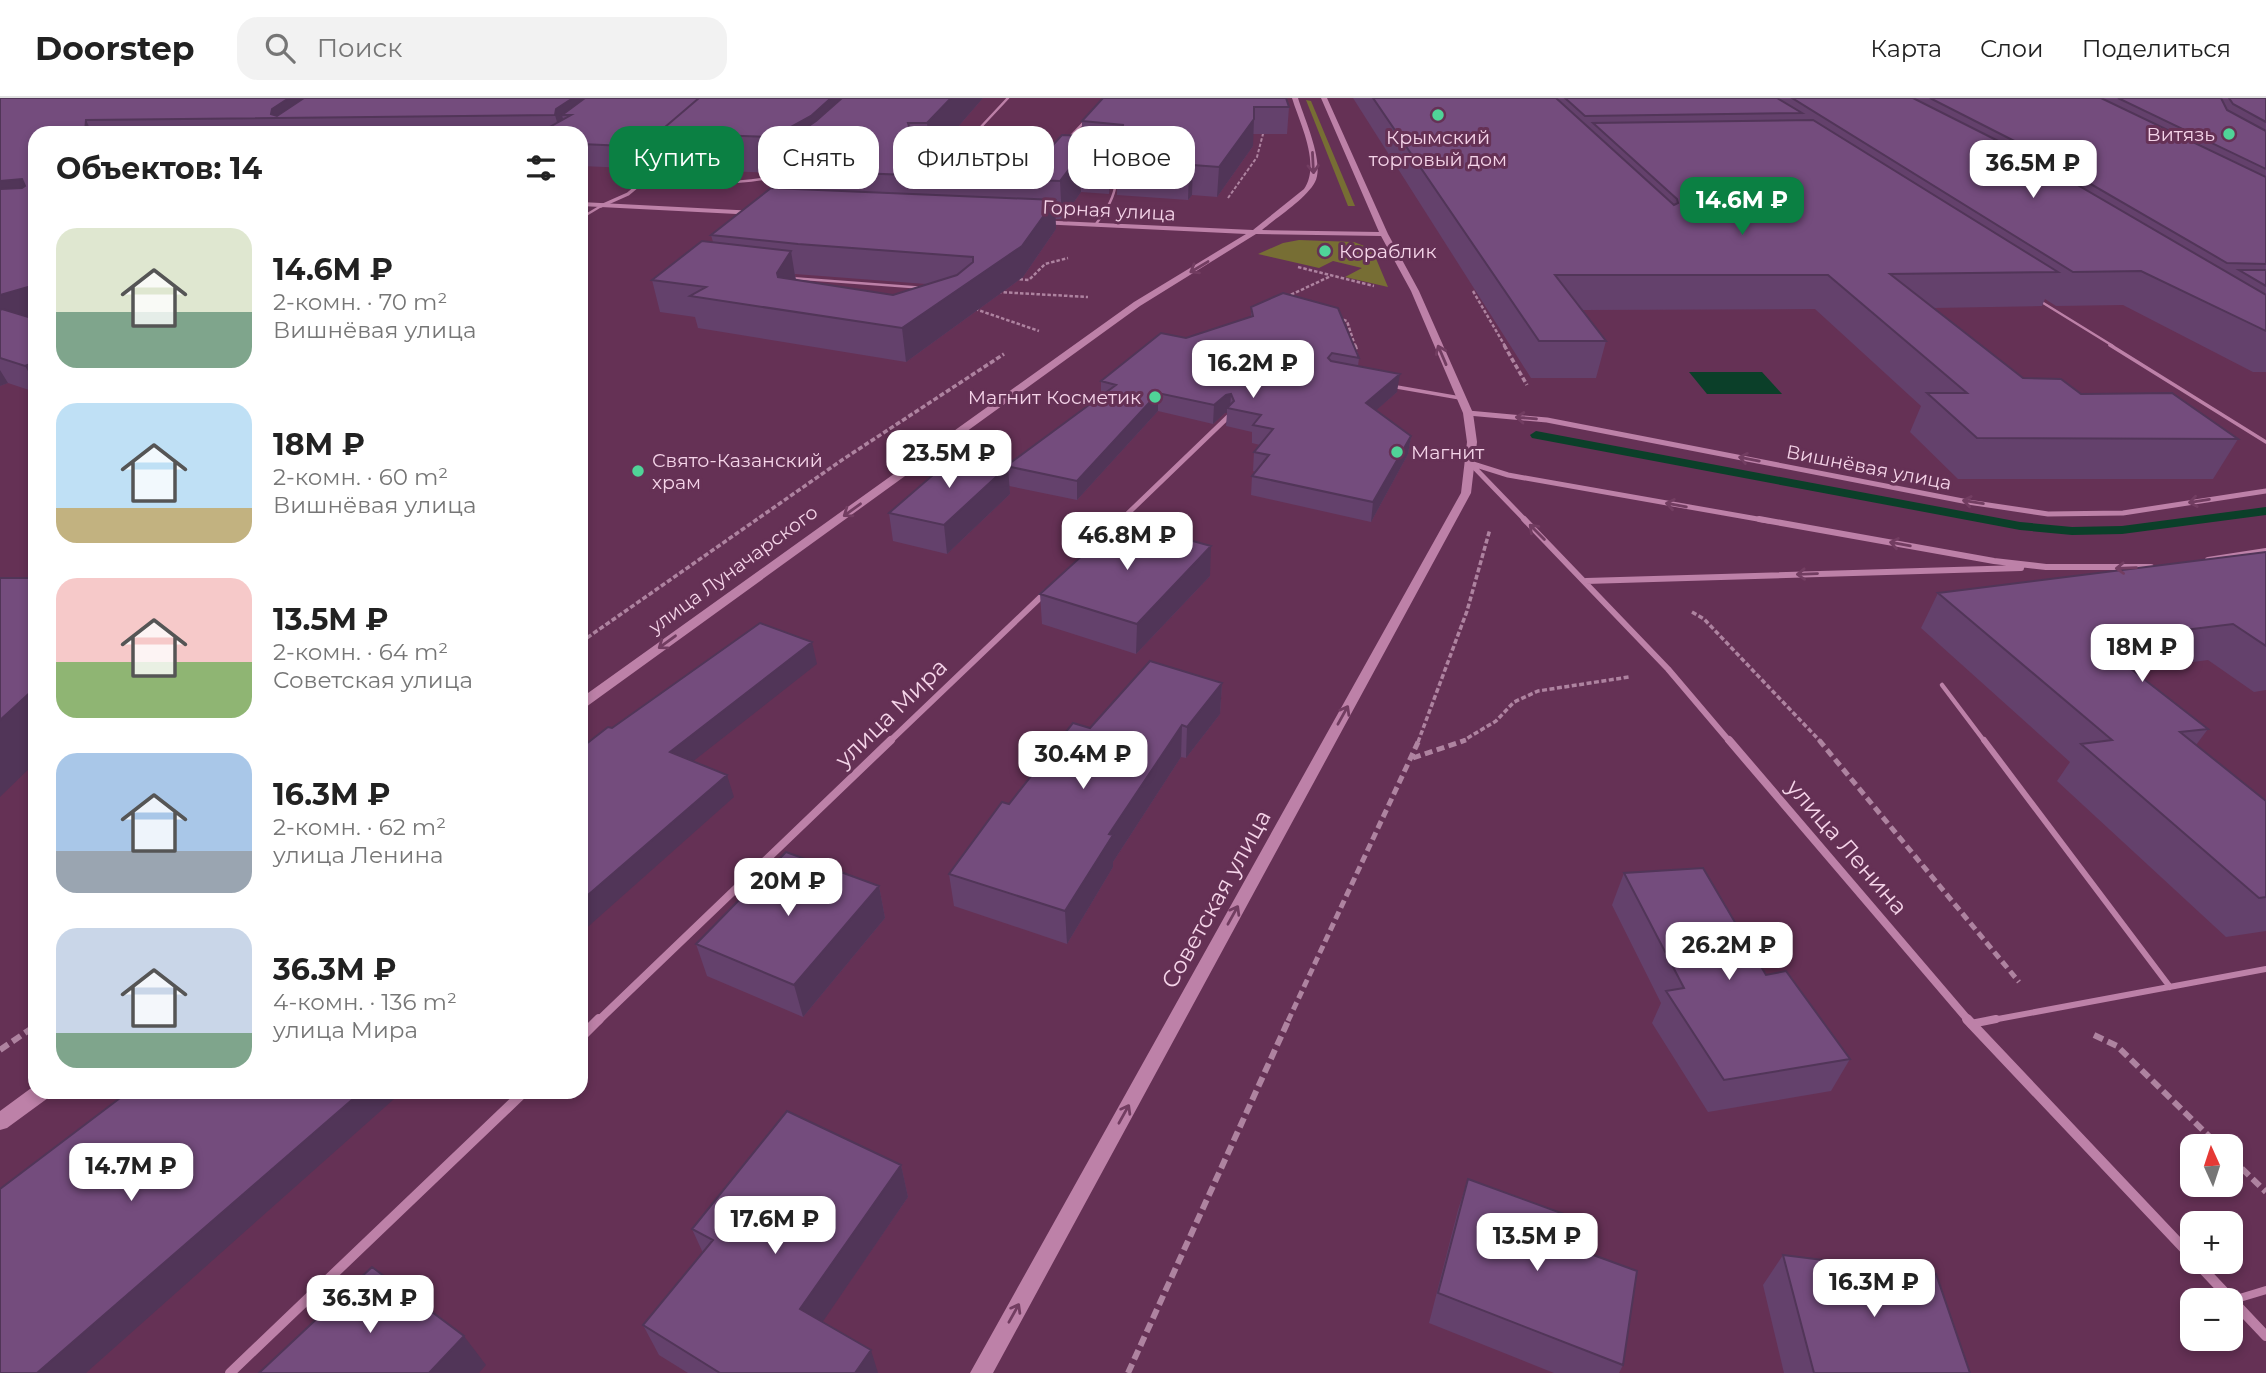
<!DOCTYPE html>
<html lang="ru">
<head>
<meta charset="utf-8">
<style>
  body { margin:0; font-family:Montserrat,sans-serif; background:#f2f2f2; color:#222; height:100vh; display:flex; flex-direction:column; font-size:26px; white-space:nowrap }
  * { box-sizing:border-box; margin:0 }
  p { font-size:23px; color:#767676 }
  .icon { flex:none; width:38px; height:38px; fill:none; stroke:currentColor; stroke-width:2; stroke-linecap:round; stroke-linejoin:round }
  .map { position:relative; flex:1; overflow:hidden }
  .drawer { position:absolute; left:28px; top:28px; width:560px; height:973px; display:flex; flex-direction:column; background:#fff; border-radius:21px; box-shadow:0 4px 10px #0003 }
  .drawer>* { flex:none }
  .banner { position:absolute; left:609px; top:28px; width:665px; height:63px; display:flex; gap:14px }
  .needle { width:46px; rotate:357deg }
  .tools { position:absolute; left:2180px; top:1036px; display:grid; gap:14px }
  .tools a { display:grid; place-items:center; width:63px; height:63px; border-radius:14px; background:#fff; box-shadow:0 4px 10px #0003; font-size:35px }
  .price { position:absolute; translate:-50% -60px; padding:0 16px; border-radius:14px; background:#fff; color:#222; font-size:23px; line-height:46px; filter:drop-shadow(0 2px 4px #0008) }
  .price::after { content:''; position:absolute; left:50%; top:42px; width:21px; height:16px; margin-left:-10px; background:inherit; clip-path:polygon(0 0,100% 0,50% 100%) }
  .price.active { background:#0b8043; color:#fff }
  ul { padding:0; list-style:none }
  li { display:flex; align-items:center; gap:21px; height:175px; padding:0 28px }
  li span { display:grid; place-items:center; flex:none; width:196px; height:140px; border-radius:21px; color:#555 }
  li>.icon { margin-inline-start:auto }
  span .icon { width:84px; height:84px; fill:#fffc; stroke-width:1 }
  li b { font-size:30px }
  h2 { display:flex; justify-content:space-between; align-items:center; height:84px; padding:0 28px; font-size:30px }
  .chip { padding:0 24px; border-radius:21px; background:#fff; box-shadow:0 4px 10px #0003; font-size:24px; line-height:63px }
  .chip.active { background:#0b8043; color:#fff }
  header { display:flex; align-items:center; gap:42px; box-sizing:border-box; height:98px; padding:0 35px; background:#fff; border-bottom:2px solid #e0e0e0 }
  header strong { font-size:33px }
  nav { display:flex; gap:38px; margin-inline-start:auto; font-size:24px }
  .search { width:490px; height:63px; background:#f2f2f2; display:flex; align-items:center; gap:18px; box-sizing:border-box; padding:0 24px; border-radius:21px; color:#767676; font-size:26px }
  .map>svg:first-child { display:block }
  .green { fill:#776e34 }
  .water { fill:#0b3f29 }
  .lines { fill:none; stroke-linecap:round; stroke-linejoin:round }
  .stream { fill:#0b3f29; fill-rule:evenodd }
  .path-far4 { stroke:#ae83a0; stroke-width:2; stroke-dasharray:3.5 2; stroke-linecap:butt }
  .path-far3 { stroke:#ae83a0; stroke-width:2.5; stroke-dasharray:3.5 2; stroke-linecap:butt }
  .path-far2 { stroke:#ae83a0; stroke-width:3.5; stroke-dasharray:5 2.5; stroke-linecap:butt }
  .path-far1 { stroke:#ae83a0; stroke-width:5; stroke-dasharray:8 4.5; stroke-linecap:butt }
  .path { stroke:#ae83a0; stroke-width:6; stroke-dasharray:10 5; stroke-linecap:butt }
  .service-far4 { stroke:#bd81a8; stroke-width:2.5 }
  .service-far3 { stroke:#bd81a8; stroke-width:3.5 }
  .service-far2 { stroke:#bd81a8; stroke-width:4.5 }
  .service-far1 { stroke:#bd81a8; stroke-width:6 }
  .service { stroke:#bd81a8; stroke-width:8 }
  .minor-far4 { stroke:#bd81a8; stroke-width:3.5 }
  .minor-far3 { stroke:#bd81a8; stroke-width:5 }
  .minor-far2 { stroke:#bd81a8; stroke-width:6 }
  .minor-far1 { stroke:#bd81a8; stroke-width:8 }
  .minor { stroke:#bd81a8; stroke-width:10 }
  .secondary { fill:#bd81a8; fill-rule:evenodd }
  .wall { fill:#64416c; fill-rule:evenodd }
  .shaded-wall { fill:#513558 }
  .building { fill:#744c7d; stroke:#513558; stroke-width:2 }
  .oneway { stroke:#723d61 }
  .poi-dot { fill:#50d398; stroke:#653155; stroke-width:2.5 }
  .labels { text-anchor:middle; stroke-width:6; stroke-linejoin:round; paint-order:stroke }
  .far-poi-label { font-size:19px; fill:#f5d4e9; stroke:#653155; text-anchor:start }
  .far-street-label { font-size:19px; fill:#f5d4e9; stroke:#653155 }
  .street-label { font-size:23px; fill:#f5d4e9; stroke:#653155 }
</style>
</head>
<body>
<header>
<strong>Doorstep</strong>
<div class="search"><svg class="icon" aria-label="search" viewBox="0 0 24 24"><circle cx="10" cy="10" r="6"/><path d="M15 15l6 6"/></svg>Поиск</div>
<nav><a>Карта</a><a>Слои</a><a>Поделиться</a></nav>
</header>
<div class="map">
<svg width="2266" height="1275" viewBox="0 0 2266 1275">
  <rect width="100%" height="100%" fill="#653155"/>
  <path class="green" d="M1306,2L1311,3L1355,108H1348Z
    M1299,142L1354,144L1372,151L1388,189L1345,179L1362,170L1333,163L1319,170L1258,156L1283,145Z"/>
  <path class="water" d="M1689,274H1762L1782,296H1707Z"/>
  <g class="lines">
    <path class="stream" d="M1536,333L2020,424L2072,429L2122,428L2266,409V417L2122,436L2072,437L2020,432L1532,340L1530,337Z"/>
    <path class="path-far4" d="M1228,100L1257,59L1264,32"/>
    <path class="path-far3" d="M1298,169L1374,188
      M1014,181L1029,182L1045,166L1068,160
      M1473,193L1505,248
      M998,194L1088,199
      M1286,199L1331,178
      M975,211L1039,233
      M1338,220L1347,223L1355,248"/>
    <path class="path-far2" d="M1504,247L1527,287
      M1353,257L1357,254L1355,247
      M1692,514L1704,521L1821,644
      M581,544L842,362L1004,256
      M1418,644L1467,513L1490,431
      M1461,644L1496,623L1514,604L1538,593L1629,579"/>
    <path class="path-far1" d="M1819,642L2019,884
      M1413,660L1466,642
      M1288,923L1419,642"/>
    <path class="path" d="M2094,937L2117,948L2219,1048
      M0,952L35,928
      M2231,1060L2266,1094
      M1128,1275L1289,921"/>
    <path class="service-far4" d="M1068,41L1085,23
      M965,46L1008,0
      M650,80C695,81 746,91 788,74
      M581,120L601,108
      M1096,126C1104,115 1112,104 1115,90C1117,78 1115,69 1120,57L1105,56
      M791,180L925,190
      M2040,203L2113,248"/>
    <path class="service-far3" d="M2110,247L2266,344
      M1391,288L1460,300"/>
    <path class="service-far2" d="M1942,587L1985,644"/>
    <path class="service-far1" d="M1984,642L2170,889
      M1987,923L2266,871"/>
    <path class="service" d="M1971,926L1996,921
      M2233,1202L2266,1192"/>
    <path class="minor-far4" d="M601,108L628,96L669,62"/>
    <path class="minor-far3" d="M1468,315L1547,322L1968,404L2048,416L2123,415L2266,393
      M1470,365L1526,423
      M1473,366L1508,377L1769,423
      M1120,423L1228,319"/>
    <path class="minor-far2" d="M1524,421L1668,571L1730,644
      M1759,421L1994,463L2046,469H2151
      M1115,428L1122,421
      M2208,462L2266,453
      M1586,483L2021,470
      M889,644L1046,494"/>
    <path class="minor-far1" d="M1729,642L1969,923
      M598,923L891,642"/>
    <path class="minor" d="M1967,921L2193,1160
      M581,939L599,921
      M2196,1164L2266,1238
      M230,1275L524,994"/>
    <path class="secondary" d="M1292,0H1298C1304,20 1325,65 1315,84C1306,101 1277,119 1262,132L1379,134L1321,0H1327L1388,136L1419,193L1473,315L1477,344L1471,395L993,1275H970L1461,395L1467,344L1463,315L1411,193L1381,138L1256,136L1140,208L586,609L581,610V600L1134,204L1246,136L1039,126L1036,122L1253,132L1304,91C1321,66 1300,26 1292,0Z
      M581,104L756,113L760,115L756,117L581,108Z
      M34,988L35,994H50L48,1000L7,1030L0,1032V1013Z"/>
  </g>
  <path class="wall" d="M0,0H983L944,45L1052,48L1082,38V23L1103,0L1289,9L1287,36H1253V48L1217,99L1192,97L1188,102L1117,97V67L1119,54L1112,53V75L1109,96L1081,94L1062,121H1055L1056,131L1023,179L906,264L698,230L695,219L660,214L652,182L713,144L711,137L784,91L781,74L779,75L666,71L663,61L653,71L581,68V35H35V218L30,220L35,221V294L8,285L0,288ZM795,176L926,186L893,197L796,182Z
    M1353,0H2266V274H2253L2123,207L2056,208L2045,201L2042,208L1933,210L2023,280L2081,296L2238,341L2213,381H1958L1910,334L1921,308L1815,211L1582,212L1606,243L1596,280H1531Z
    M1251,209L1359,260L1358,268L1397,294L1376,312L1411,338L1408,356L1371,424L1251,397L1252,378L1256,374L1253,373L1254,354L1260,347L1252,345V334L1226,328L1227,315H1225L1213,326L1158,313L1077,402L1009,388L1010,396L947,456L893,443L889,415L1007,368L1101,298V283L1186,240L1251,219Z
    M2266,454V592L2254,594L2208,562L2132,572L2208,631L2196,647L2266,703V833L2226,839L2057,683L2070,664L1921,530L1938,495Z
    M1210,478L1136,556L1042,526L1040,496Z
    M1222,585L1220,616L1186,660L1181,659L1113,764V769L1067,846L954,808L949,776L1090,630Z
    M1624,775L1766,877L1850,961L1831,993L1708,1014L1652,925L1661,905L1612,807Z
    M879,788L885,820L803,919L707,878L696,846Z
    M901,1067L908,1099L822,1224L878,1275H688L659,1257L643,1227L703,1155L692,1131Z
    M1468,1081L1566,1147L1623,1267L1619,1275H1554L1429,1225L1458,1112Z
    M1783,1157L1970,1275H1784L1763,1187Z"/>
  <path class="shaded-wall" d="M289,0H325L272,20L271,16L272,11Z
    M573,0H584L587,14L562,17L565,29L560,35L555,17L556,11Z
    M831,0H871L823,41L791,40L795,65L781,72V74L779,75L773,39Z
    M951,0H983L931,60L927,25Z
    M1254,21L1253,48L1217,99L1219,69Z
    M86,22L92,35H85Z
    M921,32L924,67L910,44Z
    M659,39L663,61L653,71L648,49Z
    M1112,39V75L1109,96V59Z
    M1080,57L1081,94L1062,121L1060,83Z
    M1193,67L1192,97L1188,102L1189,73Z
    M22,81L35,104L0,107V83Z
    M1055,102L1056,131L1023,179L906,264L902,230Z
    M791,153L796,184L782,206L777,175Z
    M35,187V218L0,229V197Z
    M35,264V285L25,268Z
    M0,272L8,285L0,288Z
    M1400,276L1397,294L1364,323L1366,305Z
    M1158,295V313L1077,402V383Z
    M1231,296L1230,311L1227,310V315H1225L1213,326L1214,307L1226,297Z
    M1411,338L1408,356L1371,424L1373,404Z
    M1008,368L1010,396L947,456L944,427Z
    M1211,448L1210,478L1136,556L1137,526Z
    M812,544L817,566L677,676L670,654Z
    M1222,585L1220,616L1186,660L1187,629Z
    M35,590V665L0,699V622Z
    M1182,627L1181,659L1113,764V769L1067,846L1065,813L1109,736Z
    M727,677L734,699L581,835V803Z
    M879,788L885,820L803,919L794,887Z
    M361,994H402L86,1275H37Z
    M901,1067L908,1099L811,1241L800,1211Z
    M464,1238L486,1267L479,1275H429Z
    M871,1252L878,1275H855Z"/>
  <path class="building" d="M0,0H289L272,11L271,16L277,18L304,0H573L556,11L555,17L86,22L85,35H35V187L0,197V91L22,90L25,88L22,81L0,83Z
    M585,0H699L658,35L659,39L648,49L581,46V35H539L571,17H562Z
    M699,0H831L811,18L773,39L658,35Z
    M842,0H951L927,25H908L910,31L921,32L910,44L1052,48L1062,37L1112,39L1109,59L1080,57L1060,83L781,72L823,41L791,40L816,23Z
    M1103,0H1286L1289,9H1254V21L1219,69L1193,67L1189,73L1117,67L1123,27L1082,23Z
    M1373,0H1556L1674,107L1678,105L1677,101L1593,25L1813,22L2058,174L1890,176L2023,280L2061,281L2081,296L2172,295L2238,341L1977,340L1927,295H1967L1828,177H1555L1606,243H1539Z
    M1565,0H1777L1802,15L1585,18Z
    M1792,0H1913L2028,58L2266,197V233L2141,173L2073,174Z
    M1930,0H2101L2266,79V166L2227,165L2032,52Z
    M2118,0H2221L2227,12L2266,33V71Z
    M2229,0H2266V24L2233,6Z
    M771,90L1055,102L1022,148L902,230L690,198L706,189L652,182L702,143L791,153L777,175L778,179L893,197L957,177L973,164V159L798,146L711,137Z
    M2239,172H2266V188Z
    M1283,195L1338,210L1359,260L1332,255L1328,260L1331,263L1400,276L1366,305L1411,338L1373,404L1252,378L1269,357L1254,354L1273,331L1253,327L1261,317L1227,310L1234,303L1231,296L1226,297L1214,307L1158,295L1077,383L1006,368L1116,287L1101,283L1161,235L1186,240L1253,218L1251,209Z
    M2,211L35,221V264L25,268L0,260V212Z
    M956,357L1008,368L944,427L889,415Z
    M1120,423L1211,448L1137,526L1040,496Z
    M2266,454V548L2233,526L2095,543L2208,631L2180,634L2266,703V799L2259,800L2081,646L2112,642L1938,495Z
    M0,480H35V590L0,622Z
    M760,525L812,544L670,654L727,677L581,803V650L608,629L612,630Z
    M1150,563L1222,585L1187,629L1182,627L1109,736L1113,737L1065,813L949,776L1002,704L1009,706L1073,625L1090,630Z
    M786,754L879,788L794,887L696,846Z
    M1703,770L1766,877L1786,873L1850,961L1724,982L1666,893L1684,890L1624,775Z
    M128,994H361L37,1275H0V1091Z
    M787,1013L901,1067L800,1211L871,1252L855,1275H720L643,1227L713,1142L692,1131Z
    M1468,1081L1572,1119L1566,1147L1637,1173L1623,1267L1438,1195Z
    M1783,1157L1936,1176L1970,1275H1814Z
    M372,1169L464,1238L429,1275H259Z"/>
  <defs><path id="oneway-shaft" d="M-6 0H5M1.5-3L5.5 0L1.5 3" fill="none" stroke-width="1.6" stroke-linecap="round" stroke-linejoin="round" transform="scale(1.75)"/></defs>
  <g class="oneway">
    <use href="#oneway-shaft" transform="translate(1313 65) rotate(87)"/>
    <use href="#oneway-shaft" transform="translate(1199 169) rotate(149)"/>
    <use href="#oneway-shaft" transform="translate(1442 257) rotate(-113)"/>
    <use href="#oneway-shaft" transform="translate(1526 320) rotate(-175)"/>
    <use href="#oneway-shaft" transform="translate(1749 361) rotate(-169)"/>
    <use href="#oneway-shaft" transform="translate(2199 403) rotate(171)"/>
    <use href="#oneway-shaft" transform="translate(1973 404) rotate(-171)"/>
    <use href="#oneway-shaft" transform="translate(1676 407) rotate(-170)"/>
    <use href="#oneway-shaft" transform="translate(852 412) rotate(144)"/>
    <use href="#oneway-shaft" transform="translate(1537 434) rotate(-135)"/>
    <use href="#oneway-shaft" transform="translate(1900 446) rotate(-170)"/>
    <use href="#oneway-shaft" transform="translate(2126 470) rotate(178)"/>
    <use href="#oneway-shaft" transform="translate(1807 476) rotate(178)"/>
    <use href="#oneway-shaft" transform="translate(667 544) rotate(144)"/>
    <use href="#oneway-shaft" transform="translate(1343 617) rotate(-61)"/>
    <use href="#oneway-shaft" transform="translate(1233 817) rotate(-61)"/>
    <use href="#oneway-shaft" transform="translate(1124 1016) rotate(-61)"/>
    <use href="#oneway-shaft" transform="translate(1014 1215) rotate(-61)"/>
  </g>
  <g class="poi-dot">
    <circle cx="1438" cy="17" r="7"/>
    <circle cx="2229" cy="36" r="7"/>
    <circle cx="1325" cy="153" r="7"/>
    <circle cx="1155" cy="299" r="7"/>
    <circle cx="1397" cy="354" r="7"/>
    <circle cx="638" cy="373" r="7"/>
  </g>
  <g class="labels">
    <g class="far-poi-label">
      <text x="2215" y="43" text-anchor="end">Витязь</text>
      <text x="1438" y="46" text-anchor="middle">Крымский<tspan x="1438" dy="22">торговый дом</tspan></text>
      <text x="1339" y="160">Кораблик</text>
      <text x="1141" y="306" text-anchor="end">Магнит Косметик</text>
      <text x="1411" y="361">Магнит</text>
      <text x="652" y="369">Свято-Казанский<tspan x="652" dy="22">храм</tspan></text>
    </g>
    <g class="far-street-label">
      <text transform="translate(1109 112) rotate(3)" y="7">Горная улица</text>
      <text transform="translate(1869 369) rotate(11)" y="7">Вишнёвая улица</text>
      <text transform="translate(733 471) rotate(-36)" y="7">улица Луначарского</text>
    </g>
    <g class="street-label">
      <text transform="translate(891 615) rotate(-44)" y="8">улица Мира</text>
      <text transform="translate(1847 749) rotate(49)" y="8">улица Ленина</text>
      <text transform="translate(1216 801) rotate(-61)" y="8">Советская улица</text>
    </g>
  </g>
</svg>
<div class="tools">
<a><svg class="needle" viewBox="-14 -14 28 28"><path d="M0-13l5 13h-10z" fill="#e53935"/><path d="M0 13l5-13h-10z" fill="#767676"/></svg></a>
<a>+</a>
<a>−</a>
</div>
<b class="price" style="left:2033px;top:102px">36.5M ₽</b>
<b class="price active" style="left:1742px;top:139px">14.6M ₽</b>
<b class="price" style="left:1253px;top:302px">16.2M ₽</b>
<b class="price" style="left:949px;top:392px">23.5M ₽</b>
<b class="price" style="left:1127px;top:474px">46.8M ₽</b>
<b class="price" style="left:2142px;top:586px">18M ₽</b>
<b class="price" style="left:1083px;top:693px">30.4M ₽</b>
<b class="price" style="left:788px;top:820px">20M ₽</b>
<b class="price" style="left:1729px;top:884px">26.2M ₽</b>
<b class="price" style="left:131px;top:1105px">14.7M ₽</b>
<b class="price" style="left:775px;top:1158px">17.6M ₽</b>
<b class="price" style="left:1537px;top:1175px">13.5M ₽</b>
<b class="price" style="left:1874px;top:1221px">16.3M ₽</b>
<b class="price" style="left:370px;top:1237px">36.3M ₽</b>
<div class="banner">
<a class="chip active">Купить</a>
<a class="chip">Снять</a>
<a class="chip">Фильтры</a>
<a class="chip">Новое</a>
</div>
<section class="drawer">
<h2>Объектов: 14<svg class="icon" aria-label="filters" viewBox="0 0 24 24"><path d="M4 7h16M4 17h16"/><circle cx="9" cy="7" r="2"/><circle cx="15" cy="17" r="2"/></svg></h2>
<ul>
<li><span style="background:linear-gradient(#dfe7d0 60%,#7fa58c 0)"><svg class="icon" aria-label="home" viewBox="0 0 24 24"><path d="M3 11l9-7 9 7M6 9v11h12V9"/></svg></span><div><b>14.6M ₽</b><p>2-комн. · 70 m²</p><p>Вишнёвая улица</p></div></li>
<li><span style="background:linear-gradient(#bfe0f5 75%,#c2b280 0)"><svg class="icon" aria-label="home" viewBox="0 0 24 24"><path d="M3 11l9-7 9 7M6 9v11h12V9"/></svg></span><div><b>18M ₽</b><p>2-комн. · 60 m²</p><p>Вишнёвая улица</p></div></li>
<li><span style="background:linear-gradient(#f6c9c9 60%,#8fb573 0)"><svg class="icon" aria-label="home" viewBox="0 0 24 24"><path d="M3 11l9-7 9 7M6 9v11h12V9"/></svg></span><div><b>13.5M ₽</b><p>2-комн. · 64 m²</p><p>Советская улица</p></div></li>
<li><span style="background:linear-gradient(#a9c7e8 70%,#9aa5b1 0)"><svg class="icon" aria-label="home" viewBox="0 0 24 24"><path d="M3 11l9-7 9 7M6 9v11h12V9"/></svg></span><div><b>16.3M ₽</b><p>2-комн. · 62 m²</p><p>улица Ленина</p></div></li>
<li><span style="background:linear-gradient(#c9d6e8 75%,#7fa58c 0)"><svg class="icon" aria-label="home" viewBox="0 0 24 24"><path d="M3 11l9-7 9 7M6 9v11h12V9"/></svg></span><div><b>36.3M ₽</b><p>4-комн. · 136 m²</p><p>улица Мира</p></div></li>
</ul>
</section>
</div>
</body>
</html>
